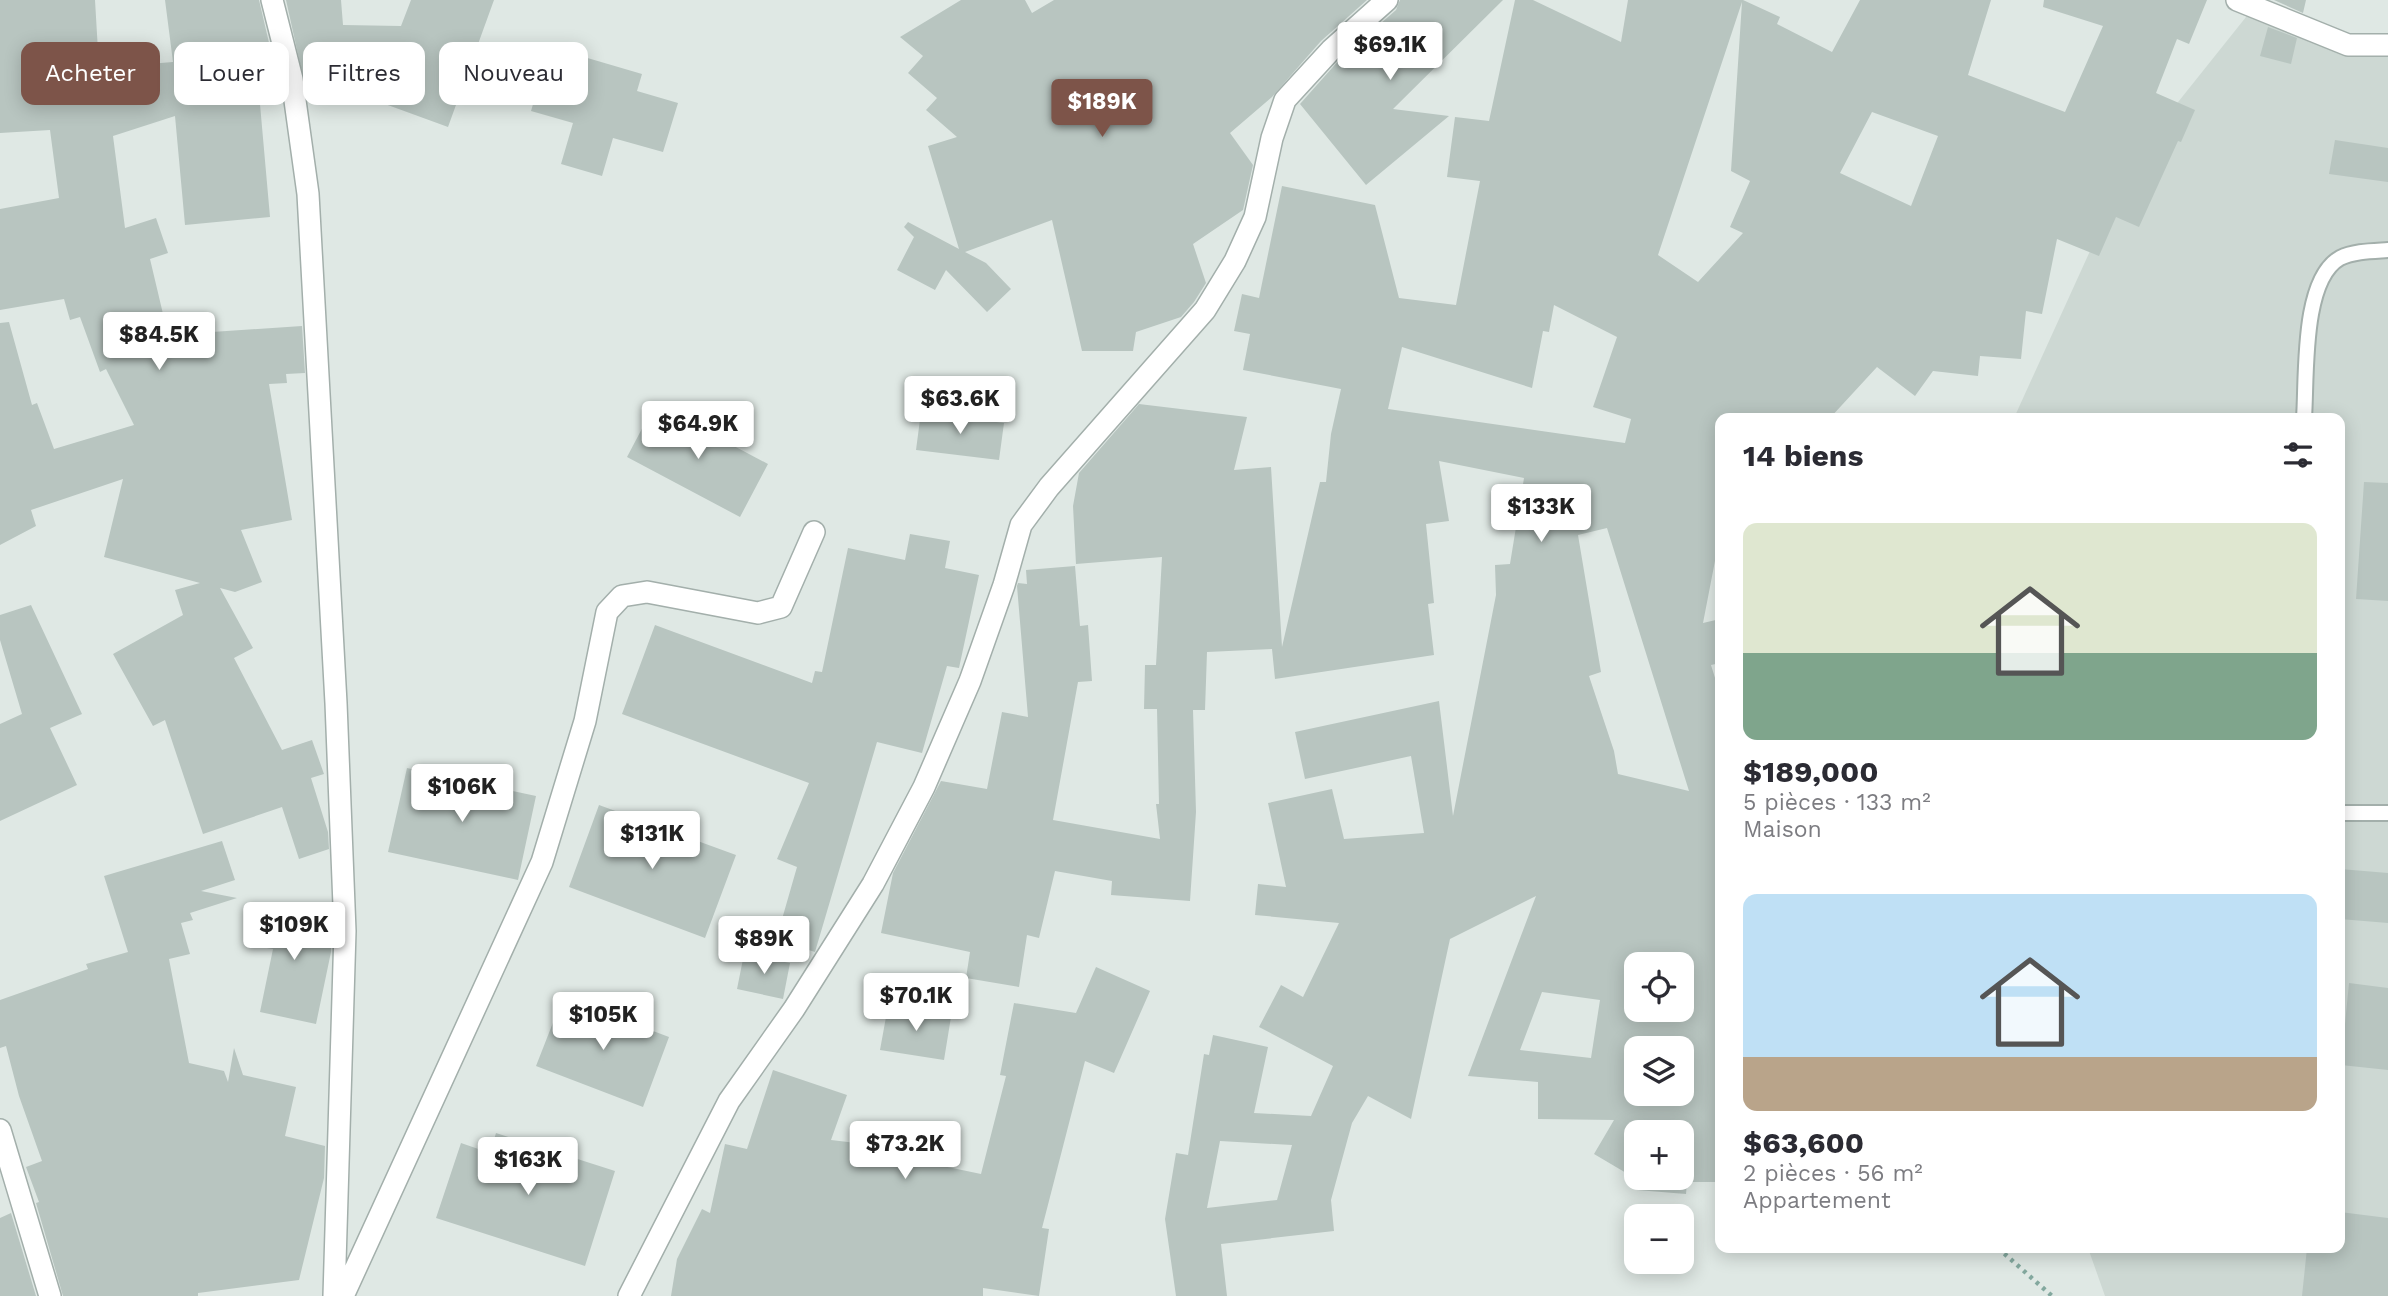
<!DOCTYPE html>
<html lang="fr">
<head>
<meta charset="utf-8">
<style>
  body { margin:0; font-family:"Work Sans",sans-serif; background:#f7f7f7; color:#2b2b33; height:100vh; display:flex; flex-direction:column; font-size:26px; white-space:nowrap }
  * { box-sizing:border-box; margin:0 }
  p { font-size:23px; color:#7c7c81 }
  .icon { flex:none; width:38px; height:38px; fill:none; stroke:currentColor; stroke-width:2; stroke-linecap:round; stroke-linejoin:round }
  .map { position:relative; flex:1; overflow:hidden }
  .side { position:absolute; left:1715px; top:413px; width:630px; height:840px; display:flex; flex-direction:column; background:#fff; border-radius:14px; box-shadow:0 4px 18px #0003 }
  .side>* { flex:none }
  .top-card { position:absolute; left:21px; top:42px; width:665px; height:63px; display:flex; gap:14px }
  .tools { position:absolute; left:1624px; top:952px; display:grid; gap:14px }
  .tools a { display:grid; place-items:center; width:70px; height:70px; border-radius:14px; background:#fff; box-shadow:0 4px 18px #0003; font-size:35px }
  .price { position:absolute; translate:-50% -60px; padding:0 16px; border-radius:7px; background:#fff; color:#222; font-size:23px; line-height:46px; filter:drop-shadow(0 2px 4px #0008) }
  .price::after { content:''; position:absolute; left:50%; top:42px; width:21px; height:16px; margin-left:-10px; background:inherit; clip-path:polygon(0 0,100% 0,50% 100%) }
  .price.active { background:#7d5449; color:#fff }
  ul { padding:0; list-style:none }
  li { display:grid; align-content:center; gap:14px; height:371px; padding:0 28px }
  li span { display:grid; place-items:center; height:217px; border-radius:14px; color:#555 }
  li>.icon { margin-inline-start:auto }
  span .icon { width:126px; height:126px; fill:#fffc; stroke-width:1 }
  li b { font-size:30px }
  h2 { display:flex; justify-content:space-between; align-items:center; height:84px; padding:0 28px; font-size:30px }
  .tag { padding:0 24px; border-radius:14px; background:#fff; box-shadow:0 4px 18px #0003; font-size:24px; line-height:63px }
  .tag.active { background:#7d5449; color:#fff }
  .map>svg:first-child { display:block }
  .built { fill:#cdd8d3 }
  .building { fill:#b8c5c0; fill-rule:evenodd }
  .lines { fill:none; stroke-linecap:round; stroke-linejoin:round }
  .service-casing { stroke:#a3afab; stroke-width:18 }
  .minor-casing { stroke:#a3afab; stroke-width:24 }
  .path { stroke:#83a89e; stroke-width:4.5; stroke-dasharray:3.5 5; stroke-linecap:butt }
  .service { stroke:#fff; stroke-width:14 }
  .minor { stroke:#fff; stroke-width:21 }
</style>
</head>
<body>
<div class="map">
<svg width="2388" height="1296" viewBox="0 0 2388 1296">
  <rect width="100%" height="100%" fill="#dfe8e4"/>
  <path class="built" d="M2254,7L2285,21L2388,45V1296H2105L2088,1248H2340V418H2014L2131,161Z"/>
  <path class="building" d="M0,0H95L99,68L173,62L165,0H259L281,94L259,93L270,217L185,225L175,116L113,136L125,228L156,218L168,253L150,259L168,335L302,326L305,373L286,374L287,383L269,384L292,520L241,530L262,582L235,592L220,588L253,648L234,658L282,750L312,740L324,774L311,778L328,832L329,849L299,859L282,807L203,834L165,720L153,726L113,654L183,615L175,590L200,583L104,557L123,479L31,510L36,526L0,545V323L9,322L32,405L37,403L54,449L134,425L106,369L100,372L80,317L70,320L64,299L0,310V209L59,198L50,130L0,133Z
    M286,0H341L343,25L401,26L411,0H494L448,127L374,100L307,95Z
    M961,0H1025L1032,13L1054,0H1367L1321,41L1272,97L1230,133L1253,165L1243,210L1193,244L1206,283L1194,302L1181,317L1136,332L1133,351H1082L1052,220L965,252L986,263L1011,289L987,312L946,270L935,290L897,270L914,237L904,227L908,222L959,249L928,146L957,137L926,110L937,98L908,73L923,56L900,37Z
    M1400,0H1503L1393,109L1449,116L1366,185L1300,104L1340,59L1396,10Z
    M1515,0H1533L1621,42L1628,0H1743L1780,17L1777,24L1832,52L1860,0H1991L1968,75L2065,112L2103,26L2043,7L2044,0H2207L2189,44L2177,39L2156,93L2195,110L2181,142L2178,141L2139,227L2116,217L2099,256L2057,239L2042,314L2026,311L2021,359L1980,356L1978,376L1933,371L1915,396L1877,367L1830,418H1720V535L1703,623L1720,619V663L1711,665L1720,694V1182H1687L1686,1194L1637,1190L1638,1180L1594,1154L1614,1120L1538,1119V1082L1468,1076L1536,896L1450,939L1411,1119L1368,1096L1352,1123L1331,1200L1334,1231L1221,1244L1227,1296H1176L1165,1219L1176,1153L1188,1155L1204,1054L1209,1055L1213,1035L1268,1047L1254,1113L1311,1116L1333,1066L1259,1027L1281,985L1303,997L1339,923L1255,915L1258,884L1286,887L1268,803L1332,789L1344,839L1424,833L1411,756L1305,779L1295,732L1439,701L1453,816L1496,595L1495,565L1510,564L1524,478L1439,461L1449,521L1426,524L1434,603L1428,604L1434,655L1275,679L1272,649L1207,652L1205,710H1193L1196,812L1190,901L1111,895L1112,881L1055,871L1039,938L1027,935L1019,987L966,978L970,952L881,933L893,873L941,781L987,789L1002,712L1028,717L1017,586L1018,583L1027,584L1026,570L1075,566L1080,626L1088,625L1092,681L1078,682L1053,820L1160,839L1156,804H1159L1157,709H1144L1145,665H1156L1162,557L1076,564L1073,506L1079,473L1139,404L1247,417L1234,470L1271,467L1282,647L1320,482H1326L1331,434L1341,389L1243,370L1250,334L1234,331L1242,294L1259,298L1282,186L1375,205L1399,298L1456,305L1480,181L1447,177L1455,117L1489,121ZM1742,2L1731,171L1750,181L1730,227L1743,233L1698,282L1658,255ZM1872,112L1938,136L1911,206L1840,173ZM1554,305L1617,337L1593,407L1631,419L1625,443L1388,409L1402,347L1532,388L1543,331L1549,332ZM1607,528L1673,740L1689,791L1618,774L1614,751L1589,676L1601,672L1578,535ZM1636,964H1682V1010H1636ZM1542,992L1600,1000L1591,1058L1520,1050ZM1636,1048H1682V1094H1636ZM1636,1132H1682V1178H1636ZM1220,1141L1292,1145L1277,1200L1207,1208Z
    M2274,0H2306L2303,13Z
    M2268,27L2297,38L2291,64L2260,56Z
    M550,47L642,74L637,91L678,103L663,152L613,138L602,176L561,164L573,123L531,111Z
    M2335,140L2388,148V182L2329,174Z
    M655,404L768,464L740,517L627,457Z
    M921,412L1004,423L999,460L916,450Z
    M2364,482L2388,483V601L2356,599Z
    M910,534L950,541L945,568L979,575L959,668L947,666L922,753L877,742L815,952L776,940L797,867L777,859L809,783L622,714L655,625L812,683L815,671L822,672L848,548L905,560Z
    M31,605L82,714L50,728L77,785L0,821V724L22,714L0,640V615Z
    M407,768L536,796L518,880L388,852Z
    M599,805L736,855L705,938L569,887Z
    M222,841L235,880L201,891L237,898L190,913L193,920L181,923L190,954L169,959L189,1063L224,1071L228,1082L234,1048L243,1075L296,1087L285,1136L325,1146L324,1178L299,1280L198,1293V1296H63L36,1203L39,1202L26,1167L42,1161L19,1096L6,1046L0,1048V1000L88,969L86,964L128,952L104,876Z
    M2340,869L2388,873V923L2340,919Z
    M262,904L331,918V952L316,1024L260,1012L273,949L254,946Z
    M744,954L790,963L783,999L737,989Z
    M1096,967L1150,991L1114,1073L1085,1061L1042,1228L1049,1229L1039,1296L983,1288V1296H671L677,1259L702,1209L710,1213L725,1144L747,1149L773,1070L847,1095L831,1140L915,1150L914,1160L981,1174L1006,1076L1000,1075L1014,1003L1076,1013Z
    M2349,983L2388,988V1070L2341,1065Z
    M563,997L669,1037L643,1107L536,1066Z
    M888,1006L951,1017L944,1060L880,1050Z
    M496,1133L615,1171L585,1266L436,1218L461,1143L490,1153Z
    M2340,1212L2388,1218V1296H2302L2307,1248H2340Z
    M11,1213L36,1296H0V1218Z"/>
  <g class="lines">
    <g class="service-casing">
      <path id="service" d="M2304,418C2307,378 2301,280 2340,258C2354,251 2373,251 2388,250
        M2340,813H2388"/>
    </g>
    <g class="minor-casing">
      <path id="minor" d="M272,0L292,79L308,194L336,703L345,931L334,1296
        M2237,0L2348,45H2388
        M0,1130L50,1296
        M343,1296L542,862L585,721L607,612L622,596L647,592L758,613L781,607L814,532
        M629,1296L729,1101L794,1009L873,884L924,787L970,681L1004,585L1021,525L1049,487L1205,310L1235,261L1255,217L1272,138L1285,100L1331,50L1387,0"/>
    </g>
    <path class="path" d="M1998,1248L2052,1296"/>
    <use href="#service" class="service"/>
    <use href="#minor" class="minor"/>
  </g>
</svg>
<div class="tools">
<a><svg class="icon" aria-label="locate" viewBox="0 0 24 24"><circle cx="12" cy="12" r="6"/><path d="M12 2v4M12 18v4M2 12h4M18 12h4"/></svg></a>
<a><svg class="icon" aria-label="layers" viewBox="0 0 24 24"><path d="M12 4l9 5-9 5-9-5zM3 14l9 5 9-5"/></svg></a>
<a>+</a>
<a>−</a>
</div>
<b class="price" style="left:1390px;top:82px">$69.1K</b>
<b class="price active" style="left:1102px;top:139px">$189K</b>
<b class="price" style="left:159px;top:372px">$84.5K</b>
<b class="price" style="left:960px;top:436px">$63.6K</b>
<b class="price" style="left:698px;top:461px">$64.9K</b>
<b class="price" style="left:1541px;top:544px">$133K</b>
<b class="price" style="left:462px;top:824px">$106K</b>
<b class="price" style="left:652px;top:871px">$131K</b>
<b class="price" style="left:294px;top:962px">$109K</b>
<b class="price" style="left:764px;top:976px">$89K</b>
<b class="price" style="left:916px;top:1033px">$70.1K</b>
<b class="price" style="left:603px;top:1052px">$105K</b>
<b class="price" style="left:905px;top:1181px">$73.2K</b>
<b class="price" style="left:528px;top:1197px">$163K</b>
<div class="top-card">
<a class="tag active">Acheter</a>
<a class="tag">Louer</a>
<a class="tag">Filtres</a>
<a class="tag">Nouveau</a>
</div>
<section class="side">
<h2>14 biens<svg class="icon" aria-label="filters" viewBox="0 0 24 24"><path d="M4 7h16M4 17h16"/><circle cx="9" cy="7" r="2"/><circle cx="15" cy="17" r="2"/></svg></h2>
<ul>
<li><span style="background:linear-gradient(#dfe7d0 60%,#7fa58c 0)"><svg class="icon" aria-label="home" viewBox="0 0 24 24"><path d="M3 11l9-7 9 7M6 9v11h12V9"/></svg></span><div><b>$189,000</b><p>5 pièces · 133 m²</p><p>Maison</p></div></li>
<li><span style="background:linear-gradient(#bfe0f5 75%,#b9a48a 0)"><svg class="icon" aria-label="home" viewBox="0 0 24 24"><path d="M3 11l9-7 9 7M6 9v11h12V9"/></svg></span><div><b>$63,600</b><p>2 pièces · 56 m²</p><p>Appartement</p></div></li>
</ul>
</section>
</div>
</body>
</html>
